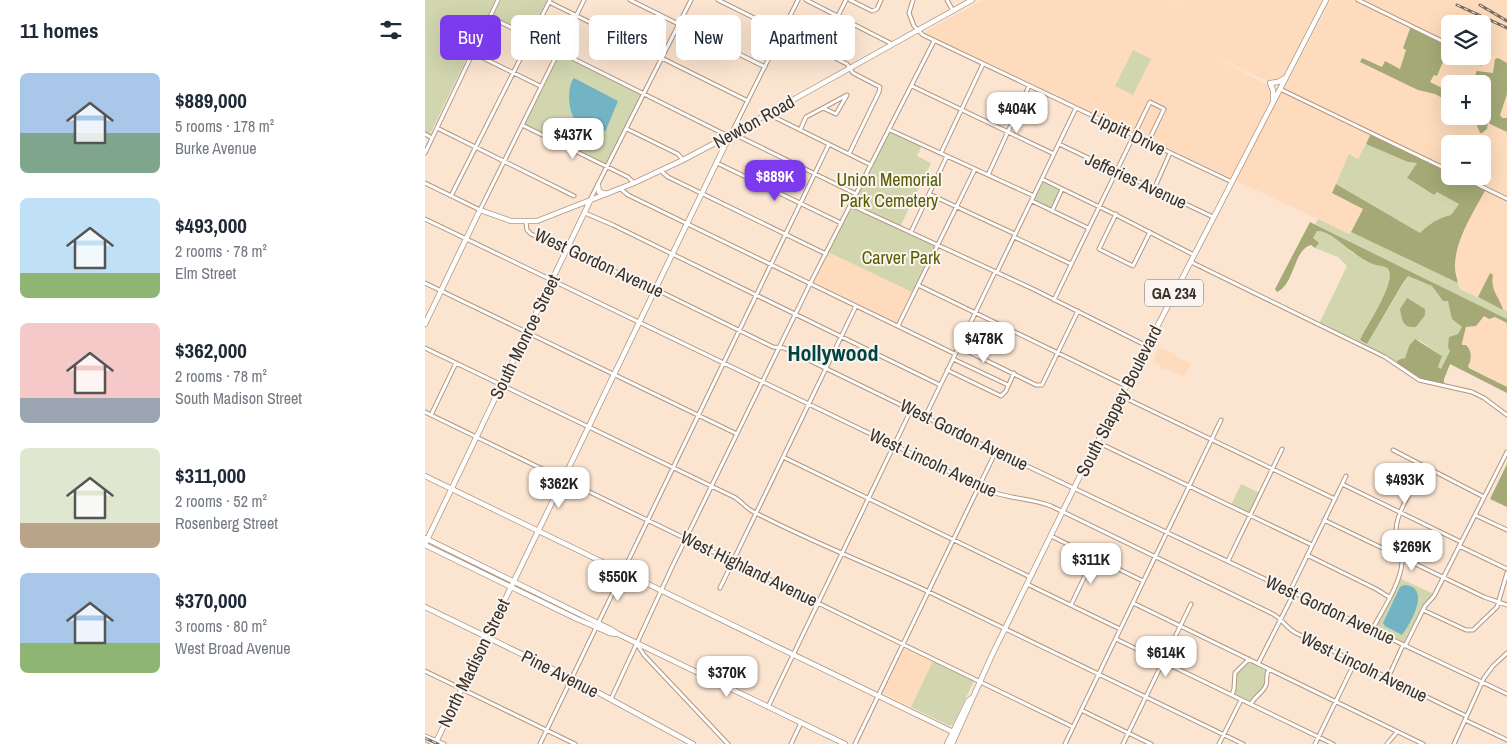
<!DOCTYPE html>
<html lang="en">
<head>
<meta charset="utf-8">
<style>
  body { margin:0; font-family:"Archivo Narrow",sans-serif; background:#f2f2f3; color:#1f2937; height:100vh; display:flex; flex-direction:column; font-size:19px; white-space:nowrap }
  * { box-sizing:border-box; margin:0 }
  p { font-size:16px; color:#747a83 }
  .icon { flex:none; width:28px; height:28px; fill:none; stroke:currentColor; stroke-width:2; stroke-linecap:round; stroke-linejoin:round }
  .map { position:relative; flex:1; overflow:hidden }
  .details { display:flex; flex-direction:column; background:#fff; width:425px }
  .details>* { flex:none }
  .hud { position:absolute; left:15px; top:15px; width:475px; height:45px; display:flex; gap:10px }
  .controls { position:absolute; left:1016px; top:15px; display:grid; gap:10px }
  .controls a { display:grid; place-items:center; width:50px; height:50px; border-radius:8px; background:#fff; box-shadow:0 5px 20px #0002; font-size:25px }
  .price { position:absolute; translate:-50% -42px; padding:0 11px; border-radius:10px; background:#fff; color:#222; font-size:16px; line-height:32px; filter:drop-shadow(0 1px 2px #0008) }
  .price::after { content:''; position:absolute; left:50%; top:30px; width:15px; height:11px; margin-left:-8px; background:inherit; clip-path:polygon(0 0,100% 0,50% 100%) }
  .price.current { background:#7c3aed; color:#fff }
  ul { padding:0; list-style:none }
  li { display:flex; align-items:center; gap:15px; height:125px; padding:0 20px }
  li span { display:grid; place-items:center; flex:none; width:140px; height:100px; border-radius:8px; color:#555 }
  li>.icon { margin-inline-start:auto }
  span .icon { width:60px; height:60px; fill:#fffc; stroke-width:1 }
  li b { font-size:21px }
  h2 { display:flex; justify-content:space-between; align-items:center; height:60px; padding:0 20px; font-size:21px }
  .tag { padding:0 18px; border-radius:8px; background:#fff; box-shadow:0 5px 20px #0002; font-size:18px; line-height:45px }
  .tag.current { background:#7c3aed; color:#fff }
  main { display:flex; flex:1; min-height:0 }
  .map>svg:first-child { display:block }
  .built { fill:#fddbbc; fill-rule:evenodd }
  .green { fill:#d2d6af }
  .forest { fill:#a4a976 }
  .water { fill:#73b4c4 }
  .lines { fill:none; stroke-linecap:round; stroke-linejoin:round }
  .minor-casing { stroke:#b1967f; stroke-width:5 }
  .major-casing { stroke:#b1967f; stroke-width:6 }
  .minor { stroke:#fff; stroke-width:3 }
  .major { stroke:#fff; stroke-width:4.5 }
  .rail-casing { stroke:#786a5d; stroke-width:3 }
  .rail { stroke:#faf5f0; stroke-width:1; stroke-dasharray:4; stroke-linecap:butt }
  .labels { text-anchor:middle; stroke-width:4; stroke-linejoin:round; paint-order:stroke }
  .shield { fill:#faf5f0; stroke:#756c63; stroke-width:1 }
  .shield-label { font-size:16px; font-weight:bold; fill:#3c3127 }
  .street-label { font-size:18px; fill:#3c3127; stroke:#faf5f0 }
  .park-label { font-size:18px; fill:#585c02; stroke:#faf5f0 }
  .district-label { font-size:22px; font-weight:bold; fill:#004341; stroke:#faf5f0 }
</style>
</head>
<body>
<main>
<section class="details">
<h2>11 homes<svg class="icon" aria-label="filters" viewBox="0 0 24 24"><path d="M4 7h16M4 17h16"/><circle cx="9" cy="7" r="2"/><circle cx="15" cy="17" r="2"/></svg></h2>
<ul>
<li><span style="background:linear-gradient(#a9c7e8 60%,#7fa58c 0)"><svg class="icon" aria-label="home" viewBox="0 0 24 24"><path d="M3 11l9-7 9 7M6 9v11h12V9"/></svg></span><div><b>$889,000</b><p>5 rooms · 178 m²</p><p>Burke Avenue</p></div></li>
<li><span style="background:linear-gradient(#bfe0f5 75%,#8fb573 0)"><svg class="icon" aria-label="home" viewBox="0 0 24 24"><path d="M3 11l9-7 9 7M6 9v11h12V9"/></svg></span><div><b>$493,000</b><p>2 rooms · 78 m²</p><p>Elm Street</p></div></li>
<li><span style="background:linear-gradient(#f6c9c9 75%,#9aa5b1 0)"><svg class="icon" aria-label="home" viewBox="0 0 24 24"><path d="M3 11l9-7 9 7M6 9v11h12V9"/></svg></span><div><b>$362,000</b><p>2 rooms · 78 m²</p><p>South Madison Street</p></div></li>
<li><span style="background:linear-gradient(#dfe7d0 75%,#b9a48a 0)"><svg class="icon" aria-label="home" viewBox="0 0 24 24"><path d="M3 11l9-7 9 7M6 9v11h12V9"/></svg></span><div><b>$311,000</b><p>2 rooms · 52 m²</p><p>Rosenberg Street</p></div></li>
<li><span style="background:linear-gradient(#a9c7e8 70%,#8fb573 0)"><svg class="icon" aria-label="home" viewBox="0 0 24 24"><path d="M3 11l9-7 9 7M6 9v11h12V9"/></svg></span><div><b>$370,000</b><p>3 rooms · 80 m²</p><p>West Broad Avenue</p></div></li>
</ul>
</section>
<div class="map">
<svg width="1082" height="744" viewBox="0 0 1082 744">
  <rect width="100%" height="100%" fill="#fbe4d0"/>
  <path class="built" d="M559,0H746L761,7L749,0H897L853,86L783,53L857,93L906,0H1082V311L1078,310L1076,303L1067,290L1066,284L1068,276L1065,274L1053,297L1035,288L1030,268L1032,250L1044,221L1035,176H1058V144H1025V171L946,133L933,159L925,154L907,193L938,209L924,234L699,127L697,130L501,35V31ZM1025,24H1058V56H1025ZM1025,84H1058V116H1025Z
    M403,252L489,293L472,325L387,283Z
    M1059,316L1070,317L1082,323V387L1043,366L1046,360V353L1041,345H1037V337L1041,327H1046L1056,320Z
    M734,348L751,354V357L766,364L759,377L741,368L740,370L734,367L735,365L728,361Z
    M478,647L508,661L486,707L456,692Z"/>
  <path class="green" d="M0,0H70L5,134L0,132Z
    M76,0H122L105,34L68,16Z
    M708,50L726,59L708,95L690,86Z
    M133,52L217,95L182,166L97,125Z
    M465,131L497,145L492,156L506,163L475,227L427,204Z
    M941,144L983,162L992,163L983,179L1009,195L1012,192L1034,204L1026,215C1013,218 1004,224 995,233L911,184L924,154L933,159Z
    M617,180L637,189L627,210L607,201Z
    M426,206L512,246L489,293L403,252Z
    M893,219L924,234L926,232L1033,283L1035,289L1082,311V319L890,224Z
    M892,231C905,230 918,246 928,253C935,257 942,261 949,264C954,266 960,265 964,270C974,280 941,328 935,340L942,344L983,276L1007,286L1018,301H1023C1028,313 1024,318 1037,327L1033,334L1029,335L1026,351L1016,370L1013,367L1017,356L994,340L984,346L980,358L971,364L894,324L922,266L913,257L890,248L893,243L888,238Z
    M816,484L835,493L824,515L806,505Z
    M974,578L1009,594L980,645L948,630Z
    M824,660L843,669L838,690L826,704L807,695L809,676Z
    M508,661L549,681L528,724L525,726L486,707Z"/>
  <path class="forest" d="M986,26L1025,45L1012,76L1009,75L1005,82L1025,92V102L1010,94L993,90L935,62L937,58L957,67L960,61L975,69L981,50L978,48Z
    M1073,58L1082,63V94L1075,115L1077,118H1082V132L1063,123L1062,129L1057,133H1055L1052,126L1056,118L1053,116H1058V84H1046L1052,71L1068,73L1070,59Z
    M946,133L1025,171V176H1035L1061,189C1049,211 1029,242 1030,268C1030,273 1032,278 1033,283L926,232L938,209L907,193L911,184L995,233C1004,224 1013,218 1026,215L1034,204L1012,192L1009,195L982,178L992,163L983,162L941,144Z
    M885,222L1082,319V323L1070,317L1064,319L1059,316L1051,326L1041,327L1037,343V345H1041C1047,351 1047,359 1043,366L1044,368L1082,387V393L1025,364L1019,379V387L994,380L971,364L973,360L980,358L984,346L990,339L1017,356L1013,367L1016,369L1025,351L1023,347L1024,337L1033,334L1037,327L1027,319L1023,301H1018L1007,286L983,276L978,283L942,344L935,340C940,328 975,278 962,268C959,266 955,266 951,265C944,263 934,257 928,252C918,246 904,230 892,231L888,238L894,243L890,248L886,245C868,250 870,284 852,292L850,289Z
    M1065,273L1068,275C1065,292 1074,295 1078,310L1053,297Z
    M982,298L1000,309V315L991,327C978,328 977,321 975,309Z
    M1082,464V507L1065,499Z"/>
  <path class="water" d="M149,78L193,101L181,130L178,132C170,131 153,125 149,118C143,109 142,86 149,78Z
    M979,585C1007,586 986,623 977,635L960,626L958,623L975,587Z"/>
  <g class="lines">
    <g class="minor-casing">
      <path id="minor" d="M205,0L340,67
        M293,0L422,64L428,73L455,87L454,92L424,154
        M381,0L467,44
        M425,0L447,11L452,9L456,0
        M488,0L484,13L489,26L498,35L807,182
        M522,0L528,11
        M933,0L1025,45
        M124,2L323,101
        M413,16L421,0
        M65,17L297,133L315,137L431,194
        M48,53L115,86
        M1044,56L1056,63
        M487,86L629,154
        M855,89L1025,171
        M422,95L411,114L398,108Z
        M345,113L351,118L446,165
        M97,125L203,177L209,183
        M12,128L149,196
        M202,129L253,154L258,160
        M375,130L381,117L398,108
        M465,130L609,196
        M0,134L7,138
        M306,134L373,0
        M634,144L788,217
        M0,153L73,0
        M516,153L558,64
        M292,163L416,223
        M236,171L243,177L401,254
        M563,175L604,86
        M1035,176L1082,199
        M617,179L691,215L769,255
        M0,183L55,210L159,0
        M196,189L203,195L530,354
        M729,189L745,153
        M504,194L590,234
        M26,196L125,0
        M165,200L266,0
        M607,201L663,228
        M426,205L608,289L722,346
        M627,211L637,189
        M160,213L188,225L515,385
        M691,214L674,249L708,266L725,232
        M0,219L564,491C584,499 606,498 626,506L846,613C857,618 861,628 871,633L1041,716
        M101,222L102,230L106,234L230,289L348,347L359,348L560,446L1082,694
        M486,232L522,156
        M589,237L646,264
        M766,262L960,357L994,380L1047,392L1059,398L1082,415
        M572,272L651,108
        M0,283L312,434
        M493,285L701,386
        M629,300L725,102L739,109L723,142
        M473,326L550,169
        M534,347L611,385H617L653,311
        M0,348L309,497C316,501 320,507 327,511C384,541 444,564 502,591L818,744
        M528,359L583,385
        M522,370L576,396L581,391L589,373
        M696,396L910,499
        M0,412L648,727
        M6,415L31,363
        M500,417L570,272
        M672,442L887,545
        M968,450L1059,497
        M358,457L605,577
        M917,484L1036,542
        M1050,515L1082,530
        M899,520L1059,597L1082,605
        M626,536L718,581
        M1034,546L1082,569
        M882,555L951,589L964,597
        M803,561L857,449
        M602,584L695,629
        M295,588L431,306
        M865,591L921,476
        M708,603L998,744
        M646,605L669,557
        M998,610L1041,630H1048L1072,607L1082,573
        M947,630C957,611 976,583 977,562C978,553 973,546 972,539C968,523 977,508 984,494
        M691,639L908,744
        M212,644L219,655L303,744
        M980,646L1000,606L1009,596L1082,452
        M833,664L869,593
        M0,671L150,744
        M963,678L978,645
        M807,695L809,689L810,673L824,659
        M186,699L248,565L385,284L509,41
        M826,704C830,696 838,693 841,685C843,679 840,675 844,669
        M343,707L486,410
        M656,710L726,744
        M1040,720L1082,740
        M0,736L19,744
        M0,739L9,744
        M115,744L404,144
        M366,744L376,723
        M430,744L571,451
        M640,744L796,420
        M698,744L766,604
        M794,744L816,700
        M890,744L930,662
        M962,744L972,732
        M1029,744L1059,678L1068,666L1082,653"/>
    </g>
    <g class="major-casing">
      <path id="major" d="M848,100V90L845,83L853,82L860,78
        M173,185L174,192L182,194
        M0,324L55,210L86,221H112L209,183L258,160L305,135L547,0
        M0,476L528,732
        M0,538L185,629L193,634L420,744
        M0,544L165,201
        M0,545L152,619L185,633L191,634
        M0,607L150,680L268,744
        M10,744L305,135
        M522,744L543,701L548,697
        M527,744L567,655L656,474L901,0"/>
    </g>
    <use href="#minor" class="minor"/>
    <use href="#major" class="major"/>
    <g class="rail-casing">
      <path id="rail" d="M1032,5L1082,28
        M1055,5L1082,21
        M0,738L13,744"/>
    </g>
    <use href="#rail" class="rail"/>
  </g>
  <g class="labels">
    <rect class="shield" x="720" y="279.5" width="58" height="27" rx="4"/>
    <g class="shield-label">
      <text x="749" y="299">GA 234</text>
    </g>
    <g class="street-label">
      <text transform="translate(329 122) rotate(-29)" y="6">Newton Road</text>
      <text transform="translate(703 133) rotate(26)" y="6">Lippitt Drive</text>
      <text transform="translate(711 181) rotate(25)" y="6">Jefferies Avenue</text>
      <text transform="translate(174 263) rotate(25)" y="6">West Gordon Avenue</text>
      <text transform="translate(100 337) rotate(-64)" y="6">South Monroe Street</text>
      <text transform="translate(694 401) rotate(-63)" y="6">South Slappey Boulevard</text>
      <text transform="translate(539 435) rotate(26)" y="6">West Gordon Avenue</text>
      <text transform="translate(508 463) rotate(25)" y="6">West Lincoln Avenue</text>
      <text transform="translate(324 569) rotate(26)" y="6">West Highland Avenue</text>
      <text transform="translate(905 610) rotate(25)" y="6">West Gordon Avenue</text>
      <text transform="translate(49 663) rotate(-64)" y="6">North Madison Street</text>
      <text transform="translate(939 667) rotate(26)" y="6">West Lincoln Avenue</text>
      <text transform="translate(135 674) rotate(27)" y="6">Pine Avenue</text>
    </g>
    <g class="park-label">
      <text x="464" y="186">Union Memorial<tspan x="464" dy="21">Park Cemetery</tspan></text>
      <text x="476" y="264">Carver Park</text>
    </g>
    <g class="district-label">
      <text x="408" y="361">Hollywood</text>
    </g>
  </g>
</svg>
<div class="controls">
<a><svg class="icon" aria-label="layers" viewBox="0 0 24 24"><path d="M12 4l9 5-9 5-9-5zM3 14l9 5 9-5"/></svg></a>
<a>+</a>
<a>−</a>
</div>
<b class="price" style="left:592px;top:134px">$404K</b>
<b class="price" style="left:148px;top:160px">$437K</b>
<b class="price current" style="left:350px;top:202px">$889K</b>
<b class="price" style="left:559px;top:364px">$478K</b>
<b class="price" style="left:980px;top:505px">$493K</b>
<b class="price" style="left:134px;top:509px">$362K</b>
<b class="price" style="left:987px;top:572px">$269K</b>
<b class="price" style="left:666px;top:585px">$311K</b>
<b class="price" style="left:193px;top:602px">$550K</b>
<b class="price" style="left:741px;top:678px">$614K</b>
<b class="price" style="left:302px;top:698px">$370K</b>
<div class="hud">
<a class="tag current">Buy</a>
<a class="tag">Rent</a>
<a class="tag">Filters</a>
<a class="tag">New</a>
<a class="tag">Apartment</a>
</div>
</div>
</main>
</body>
</html>
